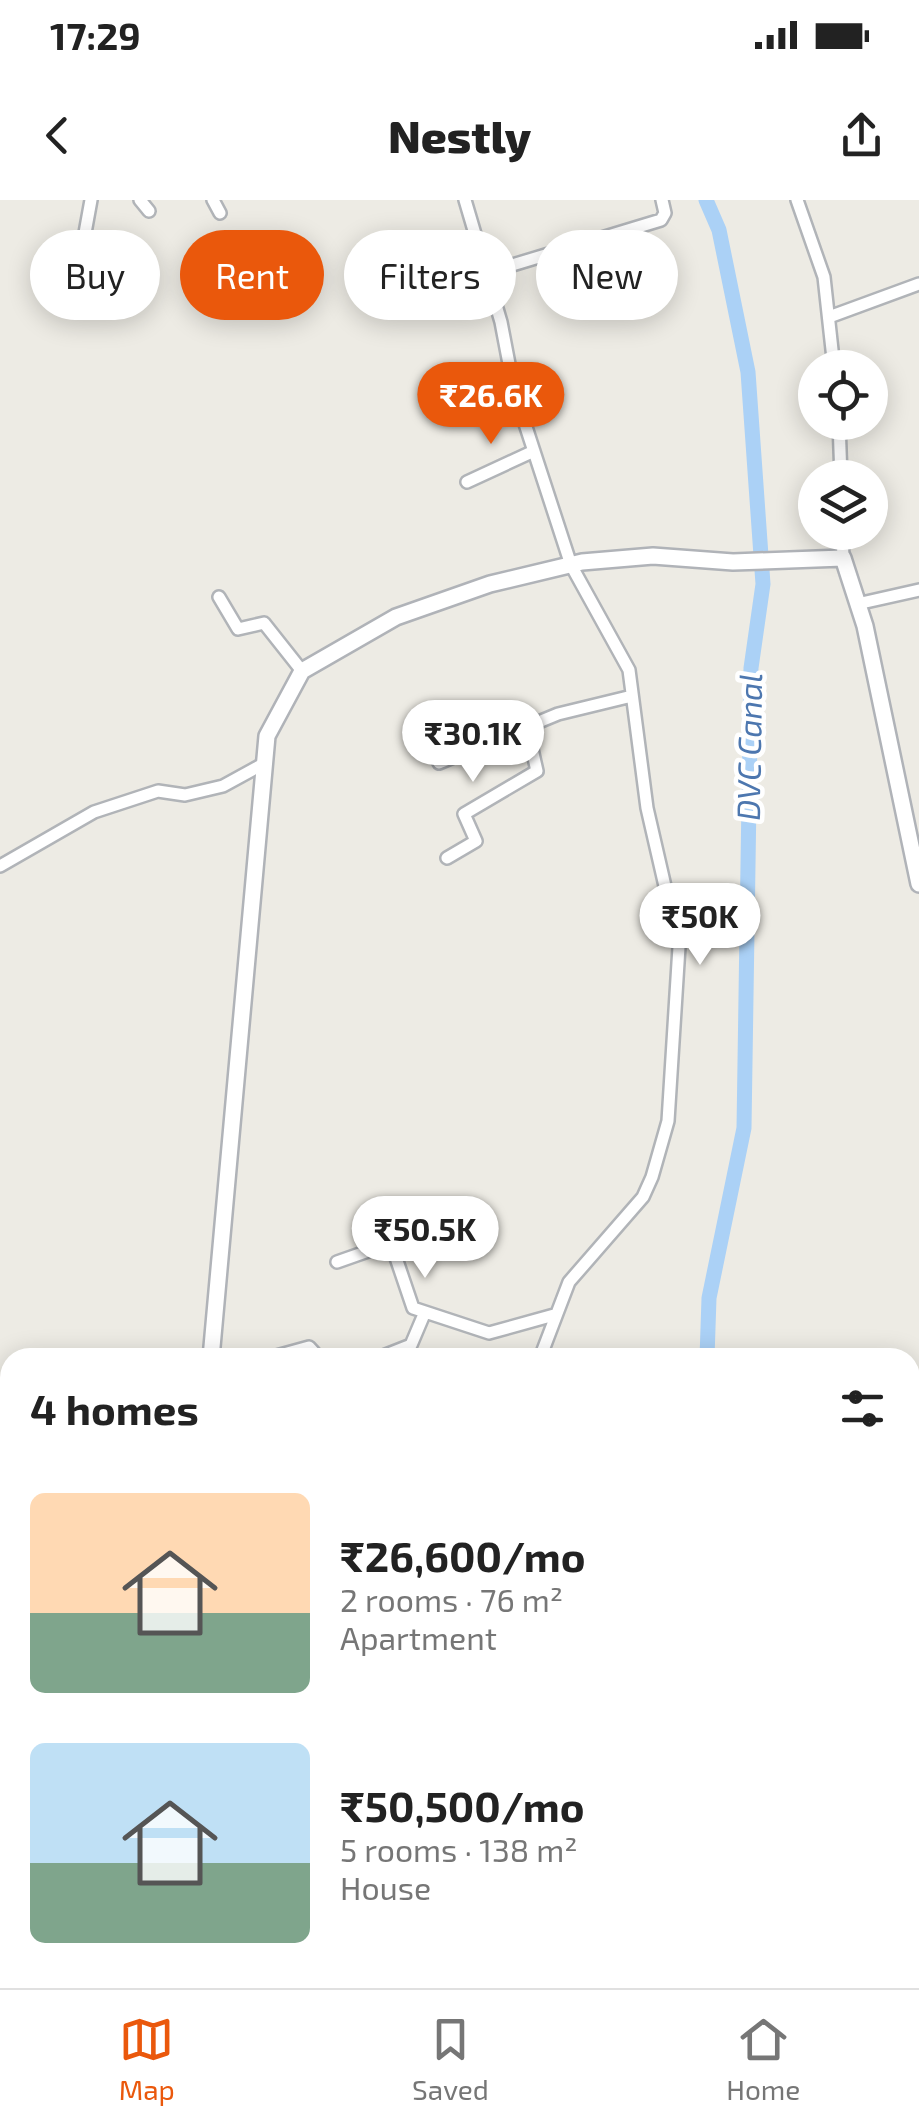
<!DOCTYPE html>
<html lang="en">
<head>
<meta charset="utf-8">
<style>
  body { margin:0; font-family:"Exo 2",sans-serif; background:#f6f6f6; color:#222; height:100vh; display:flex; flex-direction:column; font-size:38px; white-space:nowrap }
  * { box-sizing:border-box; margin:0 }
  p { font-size:32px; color:#767676 }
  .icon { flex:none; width:55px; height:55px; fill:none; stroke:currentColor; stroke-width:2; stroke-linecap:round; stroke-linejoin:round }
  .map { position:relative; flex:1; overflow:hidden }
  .details { position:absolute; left:0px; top:1148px; width:920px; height:642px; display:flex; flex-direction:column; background:#fff; border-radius:30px 30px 0 0; box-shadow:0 5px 25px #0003 }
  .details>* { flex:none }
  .guide { position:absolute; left:30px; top:30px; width:860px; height:90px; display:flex; gap:20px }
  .controls { position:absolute; left:798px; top:150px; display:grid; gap:20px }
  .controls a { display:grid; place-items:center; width:90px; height:90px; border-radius:50%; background:#fff; box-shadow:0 5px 25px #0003; font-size:50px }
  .price { position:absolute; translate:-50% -85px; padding:0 22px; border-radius:35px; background:#fff; color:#222; font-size:32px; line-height:65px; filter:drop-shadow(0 2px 5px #0008) }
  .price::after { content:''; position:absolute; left:50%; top:60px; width:30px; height:22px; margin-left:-15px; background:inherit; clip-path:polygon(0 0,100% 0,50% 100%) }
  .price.active { background:#ea580c; color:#fff }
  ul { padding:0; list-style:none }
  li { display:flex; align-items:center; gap:30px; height:250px; padding:0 30px }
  li span { display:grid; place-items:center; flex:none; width:280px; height:200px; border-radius:15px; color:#555 }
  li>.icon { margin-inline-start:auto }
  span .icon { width:120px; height:120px; fill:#fffc; stroke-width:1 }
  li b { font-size:42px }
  h2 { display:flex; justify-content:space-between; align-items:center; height:120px; padding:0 30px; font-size:42px }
  .pill { padding:0 35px; border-radius:45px; background:#fff; box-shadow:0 5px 25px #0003; font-size:35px; line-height:90px }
  .pill.active { background:#ea580c; color:#fff }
  .status { display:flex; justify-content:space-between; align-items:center; height:70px; padding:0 50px; background:#fff; direction:ltr }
  .status svg { height:28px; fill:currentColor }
  header { display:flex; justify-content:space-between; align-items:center; height:130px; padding:0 30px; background:#fff; font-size:45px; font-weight:800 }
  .tab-bar { display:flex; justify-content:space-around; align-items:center; height:140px; border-top:2px solid #e0e0e0; background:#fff; font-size:28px; color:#767676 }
  .tab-bar a { display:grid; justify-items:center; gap:5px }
  .tab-bar .active { color:#ea580c }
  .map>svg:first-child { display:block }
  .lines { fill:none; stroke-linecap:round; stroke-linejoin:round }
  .canal { stroke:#abd1f6; stroke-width:15 }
  .street-casing { stroke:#b1b4b8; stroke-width:16 }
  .secondary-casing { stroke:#b0b3b8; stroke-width:20 }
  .street { stroke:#fff; stroke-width:11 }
  .secondary { stroke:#fff; stroke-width:15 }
  .rail { stroke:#b2b3b3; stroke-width:4; stroke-dasharray:2.5 12; stroke-linecap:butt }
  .labels { text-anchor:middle; stroke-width:9; stroke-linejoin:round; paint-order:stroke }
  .water-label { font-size:32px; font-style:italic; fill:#4d77af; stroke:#fff }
</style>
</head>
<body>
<div class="status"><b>17:29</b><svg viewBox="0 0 49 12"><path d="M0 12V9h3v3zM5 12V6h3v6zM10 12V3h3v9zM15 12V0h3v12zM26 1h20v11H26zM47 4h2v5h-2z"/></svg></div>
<header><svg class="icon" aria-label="back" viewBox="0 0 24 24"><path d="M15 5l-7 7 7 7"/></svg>Nestly<svg class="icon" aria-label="share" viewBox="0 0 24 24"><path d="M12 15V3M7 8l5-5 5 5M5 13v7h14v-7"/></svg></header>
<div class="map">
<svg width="919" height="1788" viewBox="0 0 919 1788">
  <rect width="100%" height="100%" fill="#edebe4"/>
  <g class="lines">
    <path class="canal" d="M706,0L719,30L748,172L763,384L751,468L744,928L709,1098L707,1158
      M910,1630L919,1639"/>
    <g class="street-casing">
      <path id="street" d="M91,0L81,55L104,107
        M140,0L149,11
        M213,0L220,13
        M465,0L501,122L514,190L571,365L629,470L647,608L679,747L668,921L652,977L643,997L569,1082L540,1158
        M797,0L824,77L834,168
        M486,73L661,20L665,13L662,0
        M829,117L919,84
        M839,222L841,278
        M467,282L534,251
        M842,332L843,358
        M219,397L238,429L264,423L302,471
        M857,404L919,390
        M439,563L558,514L632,496
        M447,658L476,641L464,614L537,571L527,527
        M0,666L94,612L158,591L185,595L223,586L265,563
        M337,1062L391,1043L413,1108L489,1133L554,1115
        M269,1158L309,1147L319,1158
        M378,1158L411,1145L425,1112
        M0,1775L10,1768
        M835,1780L839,1788"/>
    </g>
    <g class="secondary-casing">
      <path id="secondary" d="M211,1158L267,536L302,471L396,417L490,384L582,362L653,356L733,362L843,358L865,426L919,684
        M0,1728L10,1716"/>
    </g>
    <use href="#street" class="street"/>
    <use href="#secondary" class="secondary"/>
    <path class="rail" d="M910,1468L919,1456
      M910,1530L919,1517
      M683,1788L689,1780
      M723,1788L729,1780"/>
  </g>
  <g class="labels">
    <g class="water-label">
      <text transform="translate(750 547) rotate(-89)" y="11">DVC Canal</text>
    </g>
  </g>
</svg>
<div class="controls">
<a><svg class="icon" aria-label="locate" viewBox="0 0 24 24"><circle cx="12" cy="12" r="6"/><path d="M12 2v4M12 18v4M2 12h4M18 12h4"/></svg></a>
<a><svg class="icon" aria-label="layers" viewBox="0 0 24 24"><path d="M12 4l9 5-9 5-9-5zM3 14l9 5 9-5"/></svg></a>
</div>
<b class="price active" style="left:491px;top:247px">₹26.6K</b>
<b class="price" style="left:473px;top:585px">₹30.1K</b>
<b class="price" style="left:700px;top:768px">₹50K</b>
<b class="price" style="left:425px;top:1081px">₹50.5K</b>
<div class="guide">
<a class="pill">Buy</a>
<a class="pill active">Rent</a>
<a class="pill">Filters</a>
<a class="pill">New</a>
</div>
<section class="details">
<h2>4 homes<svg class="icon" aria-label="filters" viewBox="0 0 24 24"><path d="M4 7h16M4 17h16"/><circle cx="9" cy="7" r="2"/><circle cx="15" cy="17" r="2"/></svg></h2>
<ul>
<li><span style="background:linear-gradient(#ffd9b3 60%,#7fa58c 0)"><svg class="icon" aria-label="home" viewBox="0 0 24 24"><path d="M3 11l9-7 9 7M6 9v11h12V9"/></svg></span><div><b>₹26,600/mo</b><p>2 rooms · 76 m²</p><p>Apartment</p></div></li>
<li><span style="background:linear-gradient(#bfe0f5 60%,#7fa58c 0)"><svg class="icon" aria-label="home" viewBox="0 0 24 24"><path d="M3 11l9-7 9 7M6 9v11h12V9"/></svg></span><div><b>₹50,500/mo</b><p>5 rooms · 138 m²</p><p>House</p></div></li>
</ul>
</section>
</div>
<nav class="tab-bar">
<a class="active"><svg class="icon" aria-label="map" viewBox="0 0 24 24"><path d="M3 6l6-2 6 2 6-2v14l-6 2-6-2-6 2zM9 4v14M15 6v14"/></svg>Map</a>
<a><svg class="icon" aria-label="saved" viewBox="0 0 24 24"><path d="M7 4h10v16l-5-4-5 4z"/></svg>Saved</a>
<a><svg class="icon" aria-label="home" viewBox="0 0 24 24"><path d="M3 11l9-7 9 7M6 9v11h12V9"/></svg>Home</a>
</nav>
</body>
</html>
